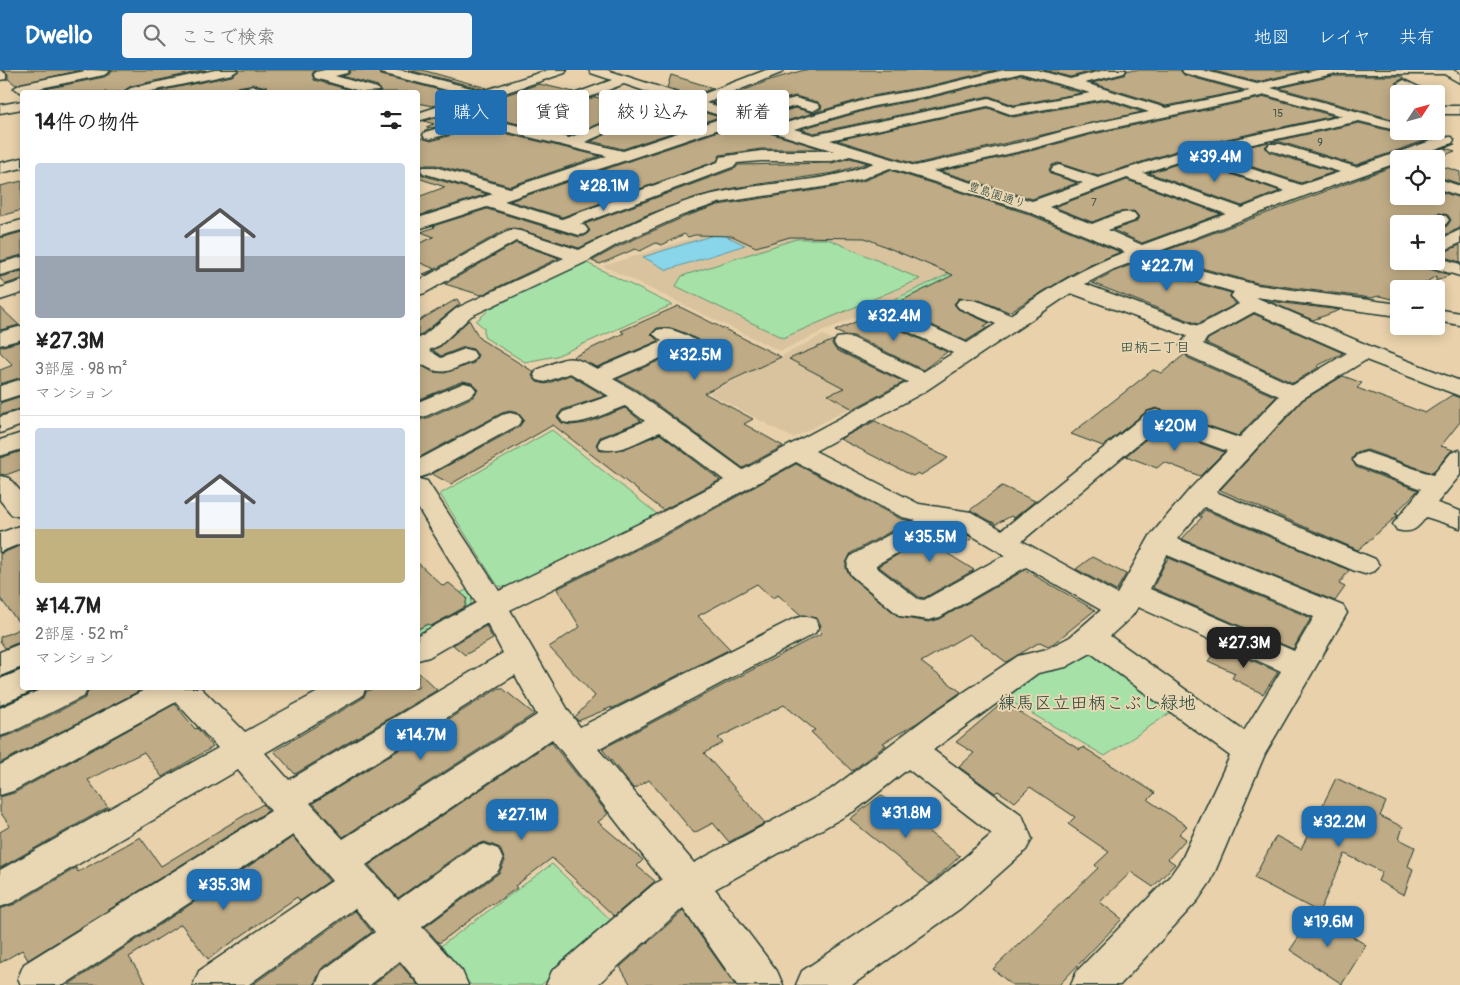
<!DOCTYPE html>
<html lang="ja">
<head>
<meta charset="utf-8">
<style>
  body { margin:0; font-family:Pangolin,"Klee One",sans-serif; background:#f6f6f6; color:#222; height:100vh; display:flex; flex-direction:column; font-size:19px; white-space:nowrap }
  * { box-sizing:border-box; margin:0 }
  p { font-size:16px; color:#767676 }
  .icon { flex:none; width:28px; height:28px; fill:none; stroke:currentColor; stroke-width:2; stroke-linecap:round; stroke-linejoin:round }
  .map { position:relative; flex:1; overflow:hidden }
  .details { position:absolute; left:20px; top:20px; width:400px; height:600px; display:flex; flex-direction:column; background:#fff; border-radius:5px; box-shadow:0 2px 12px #0003 }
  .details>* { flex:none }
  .hud { position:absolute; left:435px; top:20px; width:475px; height:45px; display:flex; gap:10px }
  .needle { width:32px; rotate:54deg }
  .controls { position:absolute; left:1390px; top:15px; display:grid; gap:10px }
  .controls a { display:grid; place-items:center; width:55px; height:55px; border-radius:5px; background:#fff; box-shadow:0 2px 12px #0003; font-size:25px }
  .price { position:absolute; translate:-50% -42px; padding:0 11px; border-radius:10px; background:#1f6fb2; color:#fff; font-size:16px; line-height:32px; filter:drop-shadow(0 1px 2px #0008) }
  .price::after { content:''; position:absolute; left:50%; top:30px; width:15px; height:11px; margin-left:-8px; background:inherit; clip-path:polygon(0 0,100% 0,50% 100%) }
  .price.on { background:#222; color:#fff }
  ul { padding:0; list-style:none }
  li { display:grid; align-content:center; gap:10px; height:265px; padding:0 15px }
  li+li { border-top:1px solid #e0e0e0 }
  li span { display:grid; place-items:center; height:155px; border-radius:5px; color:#555 }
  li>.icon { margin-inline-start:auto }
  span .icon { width:90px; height:90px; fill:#fffc; stroke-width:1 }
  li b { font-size:21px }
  h2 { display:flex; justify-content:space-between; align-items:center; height:60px; padding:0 15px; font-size:21px }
  .tag { padding:0 18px; border-radius:5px; background:#fff; box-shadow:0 2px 12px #0003; font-size:18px; line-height:45px }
  .tag.on { background:#1f6fb2; color:#fff }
  header { display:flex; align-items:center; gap:30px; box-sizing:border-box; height:70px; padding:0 25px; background:#1f6fb2; color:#fff }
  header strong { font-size:24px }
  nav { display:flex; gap:28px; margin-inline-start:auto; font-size:18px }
  .search { width:350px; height:45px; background:#f6f6f6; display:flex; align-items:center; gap:12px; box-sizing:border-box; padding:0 18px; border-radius:5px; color:#767676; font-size:19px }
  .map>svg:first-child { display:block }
  .built { fill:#d8c39e }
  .green { fill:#a6e2a8; stroke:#62906e }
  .water { fill:#89d5e9; stroke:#5f98a1 }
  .building { fill:#bfab85; stroke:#1f3d34 }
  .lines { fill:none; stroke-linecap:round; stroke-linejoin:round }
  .minor-casing { stroke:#1f3d34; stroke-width:3 }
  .highway-casing { stroke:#1f3d34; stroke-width:3 }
  .minor { fill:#e9d6b3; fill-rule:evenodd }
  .highway { fill:#e9d6b3; fill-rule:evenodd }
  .labels { text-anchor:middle; stroke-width:4; stroke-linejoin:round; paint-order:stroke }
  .far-number-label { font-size:11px; fill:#475848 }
  .far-street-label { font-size:12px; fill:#1f3d34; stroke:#e9d6b3 }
  .far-neighbourhood-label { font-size:14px; fill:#1f3d34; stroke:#e9d6b3 }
  .near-park-label { font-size:18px; fill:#26453a; stroke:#e9d6b3 }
</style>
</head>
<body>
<header>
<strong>Dwello</strong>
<div class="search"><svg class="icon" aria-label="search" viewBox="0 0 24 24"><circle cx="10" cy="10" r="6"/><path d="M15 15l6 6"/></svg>ここで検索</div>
<nav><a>地図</a><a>レイヤ</a><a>共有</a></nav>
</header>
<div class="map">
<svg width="1460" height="915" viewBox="0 0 1460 915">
  <rect width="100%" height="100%" fill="#e8d1ab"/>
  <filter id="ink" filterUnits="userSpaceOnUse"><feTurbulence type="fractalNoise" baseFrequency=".02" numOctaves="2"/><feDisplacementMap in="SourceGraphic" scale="10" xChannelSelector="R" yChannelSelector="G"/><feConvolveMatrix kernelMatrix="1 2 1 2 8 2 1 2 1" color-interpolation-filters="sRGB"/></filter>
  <g filter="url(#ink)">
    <path class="built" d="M907,101L921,106L899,112L962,198L780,281L603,196Z
      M823,265L909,307L793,368L709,323Z"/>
    <path class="green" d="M796,169H828L920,209L783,268L676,216L682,206Z
      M583,191L672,235L556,286L525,292L484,267V258L476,251L488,241L485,237Z
      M951,203L955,205L933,216L956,233L917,253L882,235Z
      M552,360L657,444L510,517L498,516L440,424Z
      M466,520L472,527L470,537L418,565V559L465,534L460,523Z
      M1092,584L1107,587L1176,639L1105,686L1005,628L1039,602L1062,598Z
      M552,794L615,854L541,915H471L438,878Z"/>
    <path class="water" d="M720,163L745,175L667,200L643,187Z"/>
    <path class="building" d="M3,0H81L16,15L8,9V4Z
      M112,0H206L131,16L122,22H41L40,20L104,7L111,3Z
      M240,0H315L312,4L314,10L358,22H271L267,17L254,14L237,17L233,22H154L232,6Z
      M351,0H377L381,5L463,26L432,36L418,33V22H380L378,16L342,6L349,4Z
      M408,0H422L487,18L483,19Z
      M804,0H996L929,16L872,26L779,53L763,48L795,38L814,43L821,39L822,36L818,32L795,26L742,41L712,33L770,10Z
      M1044,0H1097L1070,7Z
      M1128,0H1180L1184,5L1242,21L1166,36L1092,13L1124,5Z
      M1210,0H1308L1257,12Z
      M671,5L713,18L693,26L667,18Z
      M1021,5L1082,23L1014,35L989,26L814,63L801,59L874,38L929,28Z
      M1333,6H1400L1404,8L1395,13L1408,24H1399V51L1279,18Z
      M539,14L574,22L543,33L540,37L544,43L569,49L574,48L578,44L576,39L569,37L595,27L638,37L569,66L460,40Z
      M1266,27L1334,46L1185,78L1098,106L1058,93L1052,95L1049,99L1051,104L1077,113L1032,129L940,101L1034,80L1089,65Z
      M1107,30L1142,42L915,94L837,70L988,38L1013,47Z
      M677,34L719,47L623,79L591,71Z
      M439,47L455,51L432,58L426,57L434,54L424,51Z
      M1359,53L1399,63L1404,61L1432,68L1356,95L1281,72H1271Z
      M740,54L822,79H761L720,85L717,91L562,147L510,131Z
      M479,57L600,86L510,116L436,95H423L419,99L422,105L487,124L418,146V127L445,117L418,108V70L423,68L431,71Z
      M1269,72L1265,77L1269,82L1334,102L1301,113L1214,84Z
      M1454,74H1455L1445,78L1455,81L1435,89H1414Z
      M850,88L868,93L834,103L733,118L696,127L644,146L579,178L514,158L507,159L425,205L423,204L435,199L418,192V174L434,167L421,162L435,157L433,156L487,139L579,167L585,166L590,161L585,154L736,98L738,95L832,93Z
      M1190,90L1280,121L1242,136L1149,103Z
      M1399,94V126H1436V120L1460,128V158L1436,169V160L1447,156L1451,150L1448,145L1440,143L1426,148L1422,154H1399V191H1419L1422,197L1450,205L1436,211V206L1415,219H1399V228L1396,230L1379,226L1371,228L1257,213L1194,196L1162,182Z
      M1436,94L1460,102V114L1436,106Z
      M890,100L1026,143L1120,182L1079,200L1009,242L979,230L959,228L954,234L958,239L989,253L984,256L987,258L966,271L891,236L953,205L865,168L790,167L756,177L732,166L695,165L688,167L684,164L662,175L656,173L640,181L635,179L600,194L592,191L619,176L684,147L718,135L829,118L863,111Z
      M1127,110L1221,144L1142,173L1113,160L1136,152L1139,147L1134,141L1118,142L1092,152L1054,137Z
      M22,111V140L0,146V116Z
      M22,162V185L0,191V168Z
      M516,173L559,188L481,225L445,214Z
      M1460,175V192L1438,185Z
      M1141,191L1178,208L1231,223L1230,227L1236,234L1198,254L1092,213L1115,201Z
      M22,201V209L6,214L0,209V207Z
      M457,229L460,234L418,267V251Z
      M1268,231L1340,240L1313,250Z
      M678,236L781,287L704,323L753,349L744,354L783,376L743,398L637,320L617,309L679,282L694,291L703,293L713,290L716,285L713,278L685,263L671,258H657L651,264L658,271L597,297L573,287L624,263L621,261Z
      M0,237L19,255L0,260Z
      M1254,244L1343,283L1317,296L1319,297L1293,313L1206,273L1208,269Z
      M871,245L873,247L947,282L923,300L854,266L844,265L835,261Z
      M469,250L480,269L534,302L532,306L537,312L546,314L570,305L605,326L562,340L557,347L562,353L571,355L587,353L625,338L641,351L600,367L596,375L601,381L624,379L660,364L720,410L663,440L553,355L451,414L432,404L519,357L524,350L518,343L510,341L502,343L418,388V350L427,348L473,327L478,320L472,313L463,311L418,330V294L433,302L445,303L474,293L478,285L473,279L464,277L441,286L433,280L441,276Z
      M834,270L832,274L836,280L904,312L853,339L828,325L844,318L789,289Z
      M22,271V307L0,314V300L13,295L0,282V277Z
      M1185,284L1188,288L1276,327L1238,366L1156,338L1147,341L1103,376L1071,364L1153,300L1162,303Z
      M1343,306L1362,313L1357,318L1425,343L1452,325L1460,328V352L1441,376L1453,380L1450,382L1432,403L1367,380L1356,383L1352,389L1356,397L1418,420L1395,444L1398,445L1358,480L1220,420L1303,330Z
      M22,326V338L0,345V333Z
      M875,351L907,367L948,388L921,405L918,403L913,406L840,369Z
      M1159,358L1224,382L1200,406L1164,392L1157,398L1126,386Z
      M22,381V399L6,405L0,404V388Z
      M796,394L901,449L910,451L851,483L846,493V499L851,507L899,547L929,552L940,549L1025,500L1095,540L1054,573L1048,576L1040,572L1006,592L969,564L921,592L961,622L917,653L883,673L886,675L852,701L811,662L815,660L784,635L718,668L723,673L704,683L765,753L729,772L713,753L694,763L649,710L634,719L602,679L822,563L819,560L821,555L817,548L801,545L778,525L772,528L757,514L698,546L730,579L611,639L612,637L578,651L575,647L595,626L549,577L580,557L557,519L676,460Z
      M1002,416L1035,431L1014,448L1011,446L996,454L970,440Z
      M1205,440L1349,500L1339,514L1345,517L1335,531L1182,469L1202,447L1199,446Z
      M948,456L953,457L973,468L947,483L974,500L924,528L919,527L878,496Z
      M22,475V557L0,528V484Z
      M1092,487L1126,504L1116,521L1076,499Z
      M1169,488L1311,548L1293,579L1153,518L1165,493Z
      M418,493L443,516L449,513L467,528L465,537L431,556L428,554L418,559Z
      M486,556L493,569L465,585L453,575Z
      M22,558V571L5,578L0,571V567Z
      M1220,576L1278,602L1263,624L1232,608L1235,603L1208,591Z
      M418,602L437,620L295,704L274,681L363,628L366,622L374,618H418Z
      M90,618H145L0,693V668L13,664L85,628Z
      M499,618H502L534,644L343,767L313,733Z
      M175,634L195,659L197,658L213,677L162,707L144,682L88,710L108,737L0,798V762L10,756L0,742V727L14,723Z
      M1001,634H1007L1080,680L1083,677L1155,723L1148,730L1187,756L1179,764L1186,769L1168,789L1175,794L1153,817L1131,802L1100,832L1122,849L1059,915H1012L993,899L1098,798L1095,795L1109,782L1068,754L1075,747L1030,717L1015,732L998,721L995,723L959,697L974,683L956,672Z
      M551,672L608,744L598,752L643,790L637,796L655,811L614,846L552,788L515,816L517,818L494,834L493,833L439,873L425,857L499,803L505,791L500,778L485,772L469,777L398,828L369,795Z
      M1336,708L1386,732L1380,746L1403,757L1399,769L1415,777L1408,796L1413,799L1404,825L1378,811L1382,802L1345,784L1319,842L1254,808L1276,766L1301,779Z
      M881,725L960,786L930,814L850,749Z
      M263,734L268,741L28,890L22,880L0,893V839L15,834L76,798L78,802L140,767L161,796Z
      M293,767L329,811L300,831L297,827L208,889L181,854L129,887L147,915H68Z
      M355,841L372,862L321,899L314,915H252Z
      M683,841L735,915H631L620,897Z
      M1315,843L1366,875L1342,914L1290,880Z
      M400,894L418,915H373Z"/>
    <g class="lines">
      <g class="minor-casing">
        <path id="minor" d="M0,0L6,4V9L0,10Z
          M90,0L110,1L104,5L36,19L39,22L22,23L14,18L21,14Z
          M215,0H238L232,4L147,22H124L131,18Z
          M325,0H349L347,3L335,6L377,18L379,21L363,22L315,8L314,5L315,2Z
          M379,0H400L483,21L548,0H567L565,3L453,40L569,68L665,28L624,14L563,37L574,40L576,43L574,46L569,47L544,41L542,38L544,35L612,10L591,3L589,0H607L693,28L766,0H783L781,3L706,33L742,43L795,28L818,34L820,37L813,41L795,36L757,48L779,55L872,28L929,18L1004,0H1037L1070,9L1105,0H1126L1124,3L1085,13L1166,38L1250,21L1184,3L1182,0H1202L1257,14L1316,0H1449L1443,4H1333L1271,18L1399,53V61L1359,51L1207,84L1301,115L1340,102L1270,80L1267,77L1270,74H1280L1356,97L1442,67H1452L1454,70L1452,73L1408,89H1399V92L1307,125L1157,182L1193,198L1257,215L1399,234V246L1255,227L1372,277L1460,311V326L1366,290L1302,329L1216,422L1375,489L1379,495L1375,501L1365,504L1355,501L1204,437L1177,469L1343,536L1347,543L1265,684L1211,811L1198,830L1120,915H1071L1077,901L1170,806L1182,789L1230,686L1091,583L1066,597L1038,603L933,680L1022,745L1032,769L1026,780L961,838L852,915H796L802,901L933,814L992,764L908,699L856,740L715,819L777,901L783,915H737L683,838L597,915H546L552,901L654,814L662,810L552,669L366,795L398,830L470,779L484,774L498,779L503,790L498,801L422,857L462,901L468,915H420L400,891L370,915H316L322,901L375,862L355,838L248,915H193L199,901L332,811L293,765L64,915H21L18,908L24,894L271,741L238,700L14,832L0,837V800L218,678L176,632L13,721L0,725V695L148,618H201L245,662L325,618H366L362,626L265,683L289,710L503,583L487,553L429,587L418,590V565L476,533L418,438V409L427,411L499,521L655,446L724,410L660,362C642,369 620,384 601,379L598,374L601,369L645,351L625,336C607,342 582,357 563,352L559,347L563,342L609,326L570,303L545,312L537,310L534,305L537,300C567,288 567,282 597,299L662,271L653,264L657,260C674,255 695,271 711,279L714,284L711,289L703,291L695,289L679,280L613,309L636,322L743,400L908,312L837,278L834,273L837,268L845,267L853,268L923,302L953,283L874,245L871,241L874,237L881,235L888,237L967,273L996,254L959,238L956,234L959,230C975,226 995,239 1010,245C1047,220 1083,197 1125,182L1027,141L890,98L862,109L829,116L718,133L683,145L618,174L588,191L471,246L440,275L429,280L441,288L465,279L473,281L476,286L473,291C447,301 443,308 418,292V269L424,265L457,238L564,188L516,171L425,223L418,225V211L508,161L514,160L520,161L579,180C620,159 668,134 713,124C766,111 823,114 874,93L850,86L832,91H761L737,93L735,96L580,154L585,156L588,160L585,164L579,165L487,137L418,159V148L493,124L423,103L421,100L423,97H435L510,118L607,86L479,55L430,69L425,68L423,65L425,62L462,51L439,45L418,51V43L470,26L381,3ZM1021,3L1090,23L1014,37L989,28L814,65L794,59L874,36L929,26ZM1266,25L1342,46L1185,80L1098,108L1059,95L1053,97L1051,100L1053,103L1083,113L1032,131L933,101L1034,78L1089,63ZM1107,28L1149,42L1086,55L1031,70L915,96L830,70L988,36L1013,45ZM677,32L725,47L623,81L585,72ZM740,52L834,81H761L720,87L718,92L562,149L504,131ZM1190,88L1285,121L1242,138L1143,103ZM1127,108L1226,144L1142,175L1108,160L1134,151L1137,147L1134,143C1121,140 1105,149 1092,154L1049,137ZM1141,189L1179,206L1234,222L1231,226L1239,234L1198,256L1085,214L1114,199ZM1071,223L1187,266L1180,275L1189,286L1279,326L1239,368L1164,342L1156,340L1148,342L1002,460L971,442L919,434L815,381L924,322ZM1254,242L1347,283L1293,315L1203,274L1207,268ZM1159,356L1227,381L1190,419L1150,466L1117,524L1022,471ZM796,392L902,447L916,450L852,485C846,493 846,498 852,506L900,546L929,550L940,547L1026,497L1101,540L1070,567L1047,579L1018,586L930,645L830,720L694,793L598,679L815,563L819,556L815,549L804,546L793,549L580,657L568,640L510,540L675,458ZM948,454L954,455L1005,485L924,530L918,529L876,497V495ZM1167,485L1314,547L1294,581L1150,519ZM1138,537L1281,601L1244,661L1110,566L1132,546ZM515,605L537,645L343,769L310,733Z
          M1404,10L1427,21L1429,24H1412L1397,14Z
          M254,16L267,19L269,22H235L237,19Z
          M22,31V39L0,43V35Z
          M1436,36H1460V44H1436Z
          M22,88V98L0,103V93Z
          M1436,108L1460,116V126L1436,118Z
          M1440,145L1446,146L1449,150L1446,154L1436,158V154H1424L1427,150Z
          M22,150V160L0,166V156Z
          M1460,160V173L1436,184V171Z
          M22,187V199L0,205V193Z
          M1437,187L1460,194V206L1423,195L1421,191H1436Z
          M22,211V223L0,230V218Z
          M1436,239L1460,243V255L1436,251Z
          M22,256V269L0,275V262Z
          M22,309V324L0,331V316Z
          M464,313L472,315L476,320L472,325L426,346L418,348V332Z
          M22,340V355L0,363V347Z
          M510,343L518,345L522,350L518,355L427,405L418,408V390L502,345Z
          M22,363V379L0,386V370Z
          M1460,380V405L1437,433L1460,441V458L1426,447C1417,459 1412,464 1397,460L1393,454L1421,419L1357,395L1353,390L1357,385L1366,382L1433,405L1451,383Z
          M0,406L9,408L22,423V447L12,445L0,430Z
          M22,455V473L0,482V463Z
          M22,573V597L0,606V582Z
          M22,600V618H35L34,620L0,635V609Z
          M44,618H88L84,626L12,662L0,666V638Z"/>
      </g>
      <g class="highway-casing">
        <path id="highway" d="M1437,0H1453L1460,4V13Z"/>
      </g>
      <use href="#minor" class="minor"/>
      <use href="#highway" class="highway"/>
    </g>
  </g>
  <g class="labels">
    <g class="far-number-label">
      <text x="1278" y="47">15</text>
      <text x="1320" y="76">9</text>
      <text x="1094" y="136">7</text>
    </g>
    <g class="far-street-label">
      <text transform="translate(997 125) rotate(18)" y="4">豊島園通り</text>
    </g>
    <g class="far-neighbourhood-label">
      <text x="1155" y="282">田柄二丁目</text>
    </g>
    <g class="near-park-label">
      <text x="1097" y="639">練馬区立田柄こぶし緑地</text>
    </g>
  </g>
</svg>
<div class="controls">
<a><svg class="needle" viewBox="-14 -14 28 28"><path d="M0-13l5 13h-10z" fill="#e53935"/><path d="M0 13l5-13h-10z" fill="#767676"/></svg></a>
<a><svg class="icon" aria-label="locate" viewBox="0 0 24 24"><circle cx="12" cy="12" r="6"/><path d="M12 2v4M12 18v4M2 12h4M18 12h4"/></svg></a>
<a>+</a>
<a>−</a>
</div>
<b class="price" style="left:1215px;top:113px">¥39.4M</b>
<b class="price" style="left:604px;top:142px">¥28.1M</b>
<b class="price" style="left:1167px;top:222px">¥22.7M</b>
<b class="price" style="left:894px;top:272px">¥32.4M</b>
<b class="price" style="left:695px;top:311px">¥32.5M</b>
<b class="price" style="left:1175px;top:382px">¥20M</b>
<b class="price" style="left:930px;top:493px">¥35.5M</b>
<b class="price on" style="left:1244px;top:599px">¥27.3M</b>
<b class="price" style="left:421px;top:691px">¥14.7M</b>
<b class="price" style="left:906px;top:769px">¥31.8M</b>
<b class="price" style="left:522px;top:771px">¥27.1M</b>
<b class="price" style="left:1339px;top:778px">¥32.2M</b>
<b class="price" style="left:224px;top:841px">¥35.3M</b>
<b class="price" style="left:1328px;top:878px">¥19.6M</b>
<div class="hud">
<a class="tag on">購入</a>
<a class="tag">賃貸</a>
<a class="tag">絞り込み</a>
<a class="tag">新着</a>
</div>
<section class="details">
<h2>14件の物件<svg class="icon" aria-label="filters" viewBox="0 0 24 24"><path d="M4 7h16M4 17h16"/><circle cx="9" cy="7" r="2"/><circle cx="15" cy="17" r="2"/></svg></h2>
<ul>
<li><span style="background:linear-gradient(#c9d6e8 60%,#9aa5b1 0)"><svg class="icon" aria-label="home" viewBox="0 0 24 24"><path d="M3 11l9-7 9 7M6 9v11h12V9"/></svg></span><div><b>¥27.3M</b><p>3部屋 · 98 m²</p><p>マンション</p></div></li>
<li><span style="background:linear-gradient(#c9d6e8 65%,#c2b280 0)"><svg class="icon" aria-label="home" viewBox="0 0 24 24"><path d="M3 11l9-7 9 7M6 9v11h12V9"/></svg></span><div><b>¥14.7M</b><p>2部屋 · 52 m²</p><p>マンション</p></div></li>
</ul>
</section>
</div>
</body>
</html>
